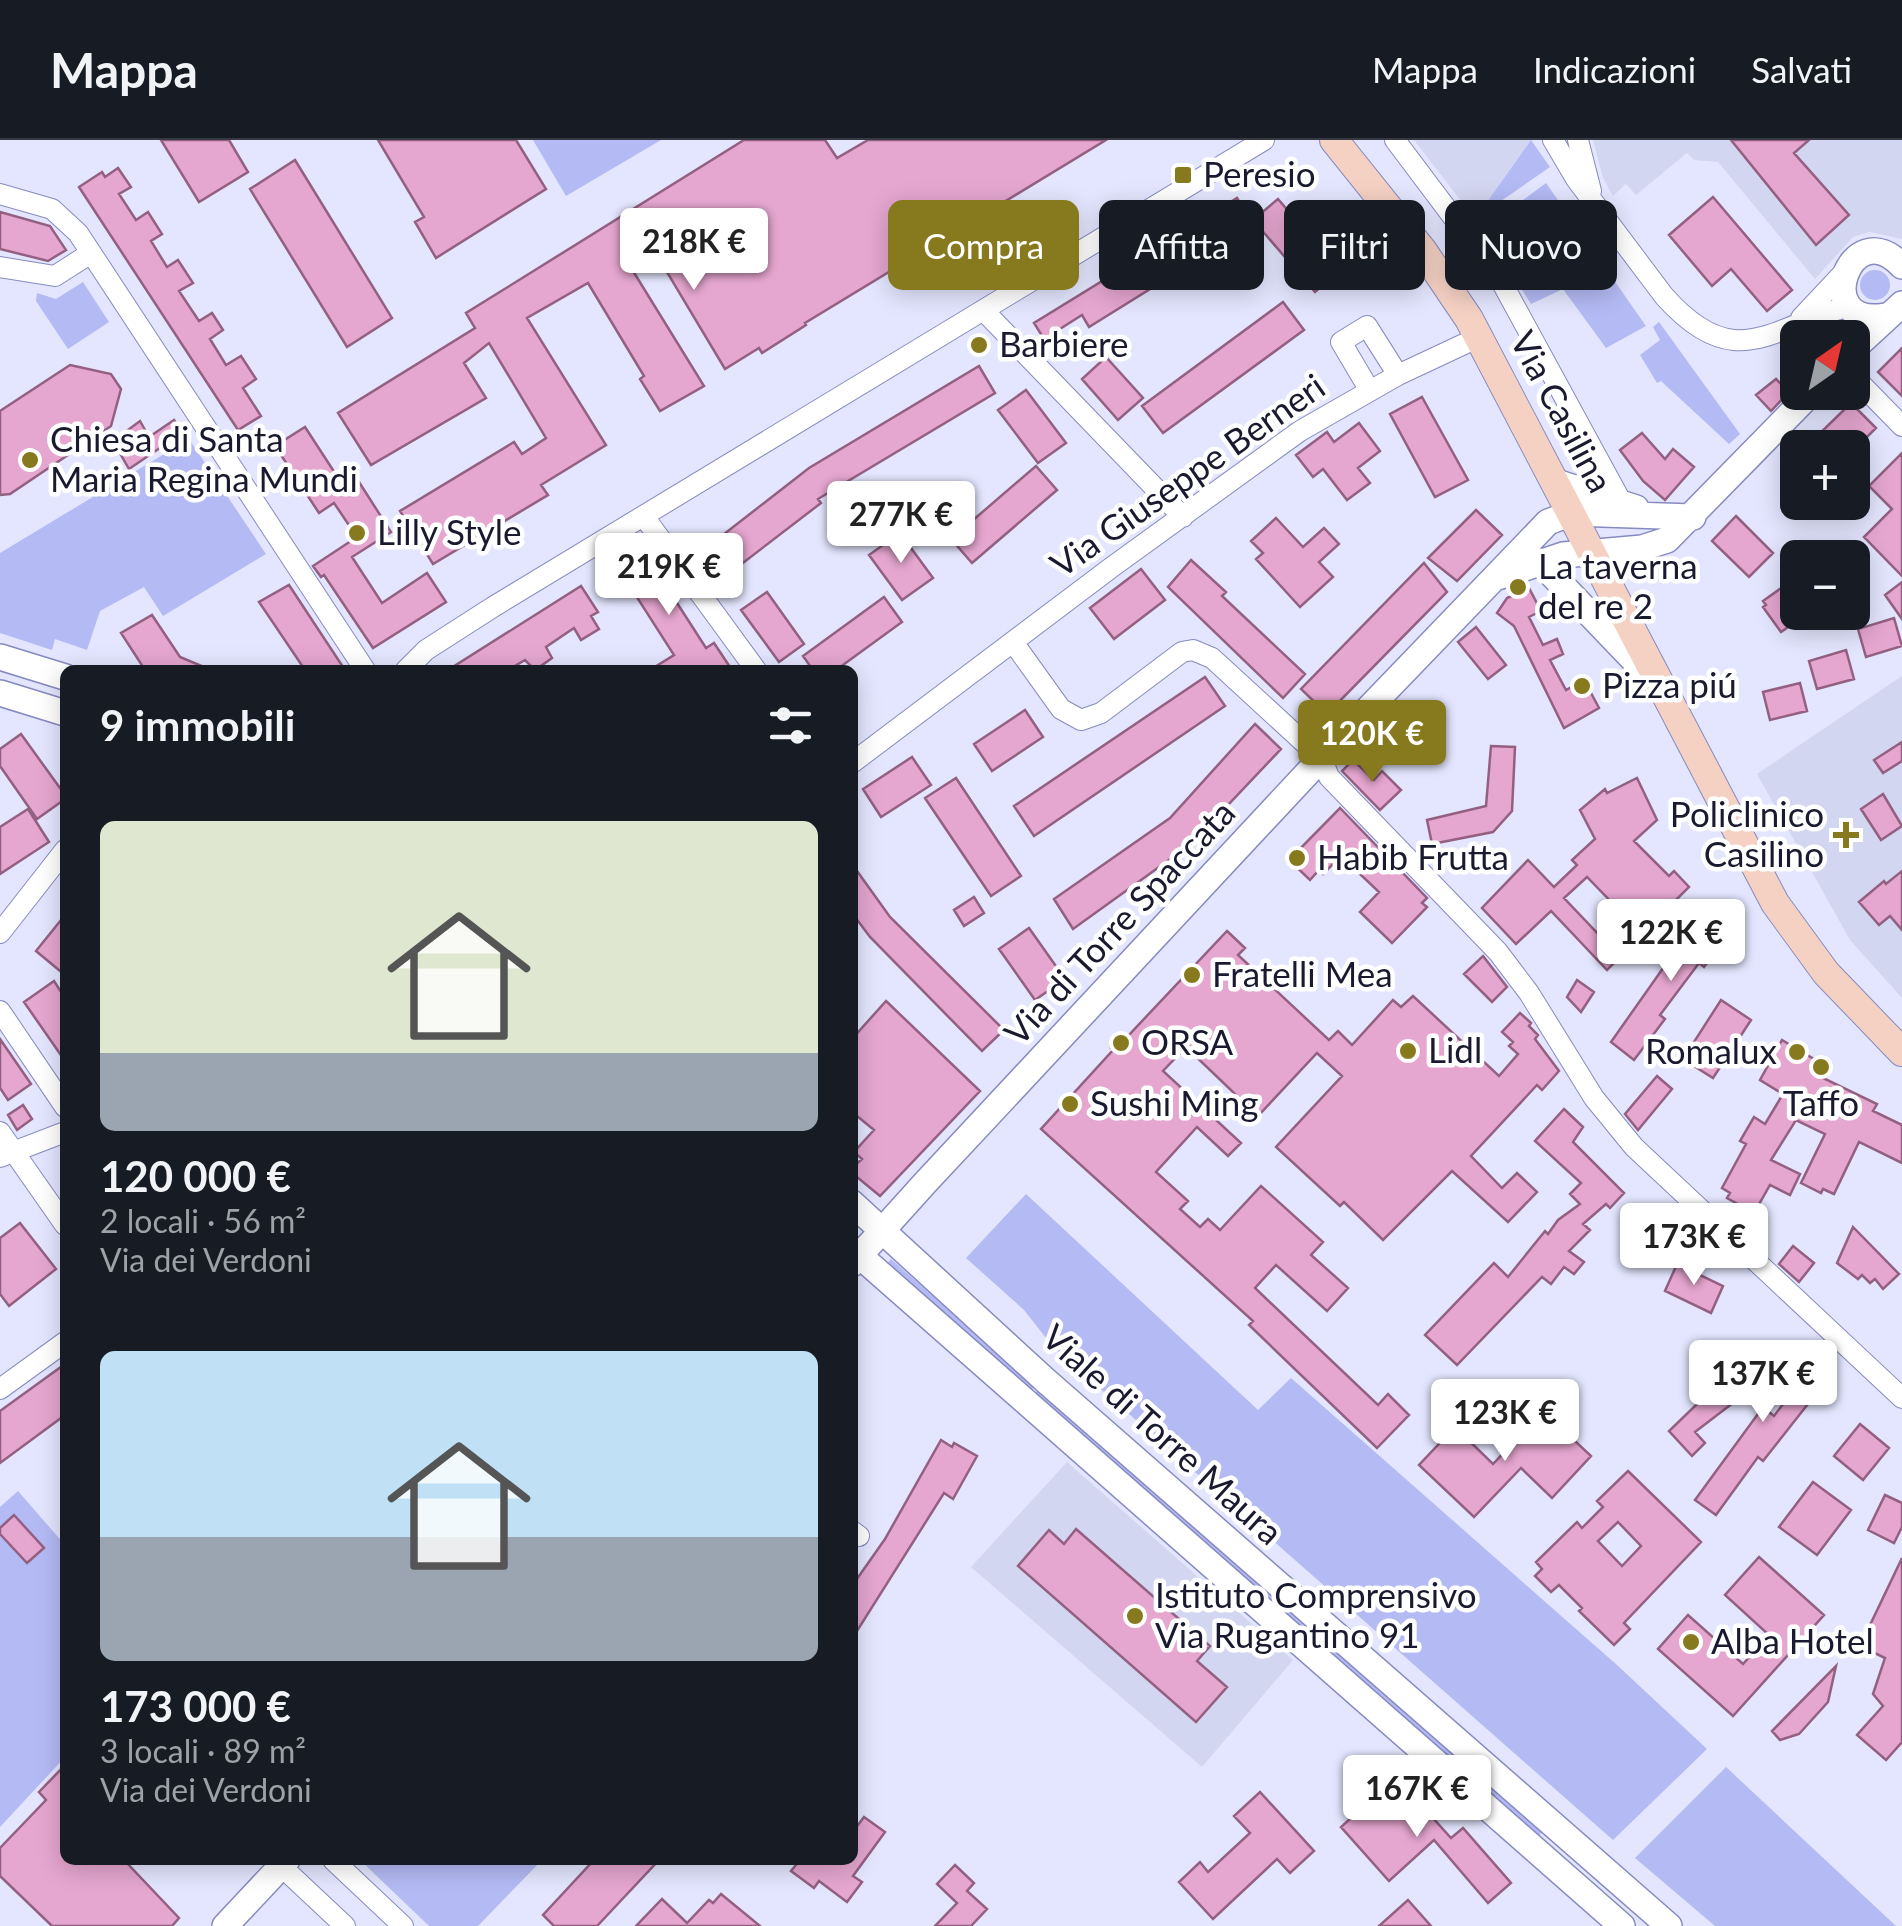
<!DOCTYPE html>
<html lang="it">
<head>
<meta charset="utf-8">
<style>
  body { margin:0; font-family:Lato,sans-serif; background:#242831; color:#f1f3f6; height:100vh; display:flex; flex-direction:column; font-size:38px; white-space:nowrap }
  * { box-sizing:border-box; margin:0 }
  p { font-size:32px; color:#9ea1a6 }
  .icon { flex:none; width:55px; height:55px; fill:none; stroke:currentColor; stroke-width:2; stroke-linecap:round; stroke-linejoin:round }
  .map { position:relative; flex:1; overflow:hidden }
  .details { position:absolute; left:60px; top:525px; width:798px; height:1200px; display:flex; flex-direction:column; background:#171b24; border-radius:15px; box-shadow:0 5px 25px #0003 }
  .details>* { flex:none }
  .guide { position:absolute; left:888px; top:60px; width:862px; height:90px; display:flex; gap:20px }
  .needle { width:65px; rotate:34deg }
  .fabs { position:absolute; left:1780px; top:180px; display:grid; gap:20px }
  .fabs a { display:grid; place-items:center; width:90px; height:90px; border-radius:15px; background:#171b24; box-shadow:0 5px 25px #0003; font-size:50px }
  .price { position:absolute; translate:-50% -85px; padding:0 22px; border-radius:10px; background:#fff; color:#222; font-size:32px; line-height:65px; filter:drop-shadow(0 2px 5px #0008) }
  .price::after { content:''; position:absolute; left:50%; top:60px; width:30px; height:22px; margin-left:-15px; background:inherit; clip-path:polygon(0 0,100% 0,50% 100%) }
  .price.current { background:#87791e; color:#fff }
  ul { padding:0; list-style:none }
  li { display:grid; align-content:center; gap:20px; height:530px; padding:0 40px }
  li span { display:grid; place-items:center; height:310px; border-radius:15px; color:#555 }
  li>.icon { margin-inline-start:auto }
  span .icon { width:180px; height:180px; fill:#fffc; stroke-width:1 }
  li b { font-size:42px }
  h2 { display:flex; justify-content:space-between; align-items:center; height:120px; padding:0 40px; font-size:42px }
  .pill { padding:0 35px; border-radius:15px; background:#171b24; box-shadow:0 5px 25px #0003; font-size:35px; line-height:90px }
  .pill.current { background:#87791e; color:#fff }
  header { display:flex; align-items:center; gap:60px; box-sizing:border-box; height:140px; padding:0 50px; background:#171b24; border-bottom:2px solid #363941 }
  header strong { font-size:48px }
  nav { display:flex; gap:55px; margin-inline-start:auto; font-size:35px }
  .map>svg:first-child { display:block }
  .built { fill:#d3d6f0 }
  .green { fill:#b4baf4 }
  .building { fill:#e5a6cf; stroke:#936082; stroke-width:2.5; fill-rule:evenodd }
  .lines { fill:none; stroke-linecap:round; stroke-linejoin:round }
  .minor-casing { stroke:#868ac0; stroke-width:22 }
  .tertiary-casing { stroke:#868ac0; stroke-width:28 }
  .secondary-casing { stroke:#868ac0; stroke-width:30 }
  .minor { stroke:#fff; stroke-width:20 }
  .tertiary { stroke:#fff; stroke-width:25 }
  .secondary { stroke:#f5d1c4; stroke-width:28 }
  .poi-dot { fill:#87791e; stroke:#fff; stroke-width:4 }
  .labels { text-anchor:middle; stroke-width:9; stroke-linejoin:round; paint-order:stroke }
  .poi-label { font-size:35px; fill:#191a2f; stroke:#fff; text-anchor:start }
  .street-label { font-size:35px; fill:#191a2f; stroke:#fff }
</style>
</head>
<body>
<header>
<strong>Mappa</strong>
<nav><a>Mappa</a><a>Indicazioni</a><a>Salvati</a></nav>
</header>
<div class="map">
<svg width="1902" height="1786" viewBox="0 0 1902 1786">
  <rect width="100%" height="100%" fill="#e3e6fe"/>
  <path class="built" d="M1414,0H1531L1475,79Z
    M1593,0H1902V99L1870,92L1853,97L1815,139L1718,22L1694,20L1687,13L1636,55L1626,44L1613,56L1603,38Z
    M1902,536V858L1850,800L1757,634Z
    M1067,1322L1293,1520L1202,1627L971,1427Z"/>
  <path class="green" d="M533,0H661L566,56Z
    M1531,0L1550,27L1475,79Z
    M1546,43L1646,186L1606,208L1563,149L1531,164L1519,145L1546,128L1507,72Z
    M1860 145a15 15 0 1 1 30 0a15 15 0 1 1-30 0Z
    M83,142L109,182L68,209L36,161L37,153L56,159Z
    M1659,182L1740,294L1729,304L1661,241L1657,243L1640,215L1660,200L1653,187Z
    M189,299L266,414L163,476L144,447L100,471L87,510L55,499L52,510L0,493V413Z
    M1026,1054L1258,1270L1291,1238L1617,1525L1707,1609L1613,1700L1054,1208L1024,1170L966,1118Z
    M891,1119L1035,1246L1030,1252L886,1125Z
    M1039,1249L1543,1691L1538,1697L1034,1255Z
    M18,1351L65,1405V1617L0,1687V1367Z
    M1726,1627L1896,1786H1715L1635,1718Z
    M360,1720H542L478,1786H429Z"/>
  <path class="building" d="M161,0H229L248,32L199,62Z
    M378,0H516L546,49L436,118L415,82L424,77Z
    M744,0H825L837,18L868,0H1106L805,183L806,185L762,213L759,208L725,229L649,102L625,118L704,246L660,271L640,239L644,236L588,143L527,178L606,305L541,345L548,355L433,424L400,371L514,302L522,314L546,298L489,203L464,223L486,258L371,325L338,273L475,188L466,173Z
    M1731,0H1809L1794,13L1849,75L1816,105Z
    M295,20L392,178L347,207L250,49Z
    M118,28L131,47L119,54L136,80L148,72L162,94L151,101L167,127L178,120L193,143L179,151L199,181L212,173L223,190L210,199L226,225L241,216L256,239L243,248L261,276L238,290L79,47L102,32L105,37Z
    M1713,57L1792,150L1767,171L1731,129L1712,146L1669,95Z
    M1237,58L1253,85L1089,187L1082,175L1044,199L1034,183Z
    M1278,59L1340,131L1315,152L1253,80Z
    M0,72L50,86L66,110L48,121L0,109Z
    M1283,162L1304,190L1163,293L1142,266Z
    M1902,208V256L1878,232Z
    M1106,217L1143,258L1118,280L1082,239Z
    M70,225L111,234L121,249L111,286L10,354L0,355V271Z
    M979,226L995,253L818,359L821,363L722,439L701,412L809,328Z
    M1776,239L1789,252L1771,271L1756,255Z
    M1026,250L1066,303L1038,323L998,270Z
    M1422,257L1468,340L1435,357L1390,274Z
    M1851,263L1876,288L1856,308H1821L1813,300Z
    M174,280L182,293L129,329L113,301L140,281L149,297Z
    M1359,283L1380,311L1358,328L1370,343L1347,360L1323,329L1313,337L1296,315L1327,292L1334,302Z
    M305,287L346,350L359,342L391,392L352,417L382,463L427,433L446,462L373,508L324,435L321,437L313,426L357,397L334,363L319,373L275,306Z
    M1642,293L1665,319L1673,309L1694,327L1665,360L1643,341L1620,310Z
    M1902,313V436L1864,397L1892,369L1869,346Z
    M1036,326L1057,350L972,423L951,399Z
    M1476,370L1502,395L1457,441L1428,418Z
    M1736,376L1773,413L1749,437L1712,401Z
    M1276,378L1303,407L1324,388L1339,404L1319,422L1333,437L1300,467L1256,419L1263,413L1251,401Z
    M900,393L933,438L902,460L869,415Z
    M641,407L706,508L714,503L732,530H650L674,515L615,423Z
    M1191,420L1226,452L1222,456L1305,534L1283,558L1168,447Z
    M1424,423L1447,452L1327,574L1301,549Z
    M1141,429L1165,460L1114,499L1090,468Z
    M1798,436V480L1781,492L1763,467L1766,465L1763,461Z
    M1902,442V479L1885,455Z
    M289,445L345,530H305L259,462Z
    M581,446L598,472L591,476L599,489L581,500L574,488L546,507L552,518L535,530L525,520L508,530H448Z
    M1529,448L1541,471L1529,477L1543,505L1557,499L1563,514L1550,520L1566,550L1584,540L1599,568L1564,588L1514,486L1497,473L1507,458Z
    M767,452L804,504L779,522L741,470Z
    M884,457L902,482L836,530H813L803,516Z
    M152,475L180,517L211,530H145L121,493Z
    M1894,478L1902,506L1866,517L1858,489Z
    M1476,487L1506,525L1488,539L1458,502Z
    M1846,510L1854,539L1817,549L1809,521Z
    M1205,537L1225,566L1034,696L1014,666Z
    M1800,543L1807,571L1770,580L1763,552Z
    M1391,569L1401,573L1405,581L1397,592L1399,611L1379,588Z
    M1025,570L1043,597L992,631L974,604Z
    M1255,584L1281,609L1191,704L1073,789L1054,759L1170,678Z
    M21,594L65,655V659L37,679L0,626V609Z
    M1902,602V621L1883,633L1874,620Z
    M1491,606L1515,607L1512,671L1493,692L1432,704L1427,680L1486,666Z
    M912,617L931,645L881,677L863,649Z
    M1353,620L1374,640L1382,631L1401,650L1380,670L1342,631Z
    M956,638L1021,736L991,756L925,658Z
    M1637,638L1657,680L1634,701L1669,736L1674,731L1689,747L1670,766L1665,761L1654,772L1644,763L1640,768L1634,763L1623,774L1587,737L1564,758L1620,817L1607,830L1551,771L1516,804L1482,768L1528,720L1554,747L1577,725L1572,720L1595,699L1580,670L1605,649L1607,653Z
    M1883,654L1902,686L1881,700L1861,669Z
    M1340,668L1427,758L1422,763L1427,767L1392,803L1360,772L1379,752L1341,716L1323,734L1319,730L1310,740L1289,720Z
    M28,669L49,702L0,734V687Z
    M852,724L890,777L1004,890L982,911L870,797L852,773Z
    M1902,731V790L1890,776L1879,785L1859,762L1884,741L1886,744Z
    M974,757L984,773L964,786L954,770Z
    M1711,770L1734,787L1704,827L1699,823L1660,875L1665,879L1634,920L1611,902L1678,807L1681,810Z
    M65,775V835L36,811Z
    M1029,788L1065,839L1035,860L999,809Z
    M1227,791L1245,808L1238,815L1329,900L1338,891L1352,905L1393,860L1401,867L1413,856L1499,936L1518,914L1509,906L1513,902L1502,892L1520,873L1531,883L1529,886L1538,895L1535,899L1559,931L1542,950L1537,945L1471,1016L1502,1048L1517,1033L1537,1052L1508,1082L1452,1031L1383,1100L1344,1062L1340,1066L1276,1007L1342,936L1317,913L1258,976L1186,907L1163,931L1241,1003L1228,1016L1197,987L1156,1032L1188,1061L1180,1069L1200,1087L1208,1079L1220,1090L1261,1046L1323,1102L1311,1115L1348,1148L1327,1171L1276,1125L1255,1148L1378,1265L1388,1254L1409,1275L1377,1308L1249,1185L1253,1181L1041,989L1113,910L1111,908L1123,894L1127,897Z
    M1483,816L1507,847L1492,862L1464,834Z
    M1577,840L1594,852L1581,872L1567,857Z
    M54,841L65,858V921L24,862Z
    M1721,860L1751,880L1713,938L1683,919Z
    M886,861L980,951L880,1056L852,1033V1028L862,1019L854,1012L874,990L852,972V899Z
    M0,899L31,944L8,960L0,948Z
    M1782,900L1829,928L1823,938L1877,964L1873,971L1902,985V1023L1859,1002L1834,1054L1823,1049L1821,1053L1801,1043L1825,994L1796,980L1771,1020L1800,1034L1790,1055L1770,1045L1754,1073L1727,1058L1730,1053L1722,1048L1746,1004L1740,1001L1754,977L1765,984L1783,954L1760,940Z
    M1657,936L1672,949L1638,990L1625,974Z
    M23,965L32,979L17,990L8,975Z
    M1564,969L1583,987L1573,1002L1624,1053L1610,1068L1606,1064L1583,1084L1590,1090L1569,1111L1584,1122L1574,1134L1564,1127L1551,1144L1542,1137L1457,1225L1425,1195L1494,1123L1508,1137L1545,1091L1548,1094L1558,1080L1580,1064L1570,1054L1581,1043L1535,1001Z
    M20,1083L56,1129L9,1166L0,1154V1098Z
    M1853,1087L1899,1134L1883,1149L1875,1139L1870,1143L1862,1135L1858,1139L1837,1123Z
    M1793,1106L1814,1123L1799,1142L1779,1124Z
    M1677,1124L1723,1146L1711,1173L1665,1151Z
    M1764,1207L1786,1234L1802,1215L1830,1236L1763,1321L1758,1317L1716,1375L1695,1360L1763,1267L1774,1276L1792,1252L1763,1229L1751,1239L1741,1225Z
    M65,1224V1275L0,1323V1271Z
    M1729,1239L1746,1253L1695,1292L1705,1303L1692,1316L1669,1291L1695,1266Z
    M1543,1271L1591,1316L1552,1358L1521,1328L1474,1377L1419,1325L1455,1287L1493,1324Z
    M1860,1284L1889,1308L1863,1340L1834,1316Z
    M941,1300L952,1307L954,1303L977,1316L953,1359L944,1353L852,1499V1446L885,1399Z
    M1628,1331L1701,1402L1624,1483L1630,1489L1614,1505L1579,1471L1582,1468L1559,1445L1551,1452L1535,1436L1542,1429L1536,1422L1577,1382L1582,1388L1603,1367L1597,1361ZM1618,1382L1641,1406L1622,1426L1598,1401Z
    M1813,1342L1851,1370L1817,1415L1779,1387Z
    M1885,1355L1902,1363V1387L1894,1403L1868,1390Z
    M14,1375L44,1408L27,1423L0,1394V1388Z
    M1076,1389L1210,1506L1197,1521L1227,1547L1196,1582L1018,1426L1049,1390L1064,1404Z
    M1759,1417L1824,1475L1733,1576L1658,1509L1688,1475L1743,1524L1769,1495L1725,1455Z
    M1902,1418V1602L1886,1620L1857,1595L1883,1566L1873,1554L1885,1518L1860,1506Z
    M1836,1526L1828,1562L1799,1594L1780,1600L1772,1591Z
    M65,1625V1720H124L179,1778L172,1786H52L0,1736V1708L46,1660L39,1652Z
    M1396,1637L1451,1698L1463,1688L1511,1743L1488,1763L1434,1700L1389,1741L1341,1687Z
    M1260,1652L1314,1711L1290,1733L1277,1719L1213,1779L1179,1742L1200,1722L1208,1732L1250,1693L1234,1676Z
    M864,1677L885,1692L853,1736L862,1742L847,1762L819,1741L814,1748L791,1731L800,1720H852V1693Z
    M594,1720H659L597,1786H554L543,1775Z
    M955,1725L974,1743L967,1751L987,1769L971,1786H935L957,1763L937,1744Z
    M721,1754L760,1786H636L662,1759L687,1783L709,1760L713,1763Z
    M1408,1760L1431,1786H1379Z"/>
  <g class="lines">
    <g class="minor-casing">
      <path id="minor" d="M1395,0L1501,141L1622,363
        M1553,0L1576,39L1664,156C1735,236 1771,187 1849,166
        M1578,0L1591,51
        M0,54L52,69L78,93L365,530
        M0,127L55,136L91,113
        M984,171L1183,377
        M1801,178L1846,130
        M1793,186L1816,198
        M1852,235L1902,286
        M1370,251L1341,202L1367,186L1398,235
        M645,378L756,530
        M1013,502L1061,569L1081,580L1101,573L1182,512L1193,510L1212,518L1322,619L1329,637L1498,812L1529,853L1594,958L1634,1007L1902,1258
        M406,530L426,510L493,467L1264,0
        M852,623L1112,427L1300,291L1398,235L1479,197
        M0,793L65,710
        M0,871L65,967
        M0,992L65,1085
        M0,1017L65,992
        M0,1249L65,1202
        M852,1391L859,1396
        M333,1720L403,1786
        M281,1726L345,1786"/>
    </g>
    <g class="tertiary-casing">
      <path id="tertiary" d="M1885,176C1809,189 1850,70 1902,126
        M1852,210L1902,164
        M1556,342L1636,368
        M1539,421L1653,540
        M1498,437L1563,415L1642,408L1667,400L1812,252
        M0,517L65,537
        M0,553L65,573
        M852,1063L1045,1240L1669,1786
        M852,1109L1622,1786
        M852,1124L925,1043L1342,596L1548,382L1572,373L1693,377
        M225,1786L287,1720"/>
    </g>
    <g class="secondary-casing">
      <path id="secondary" d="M1334,0L1423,111L1469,179L1775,763L1826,833L1902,912"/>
    </g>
    <use href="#minor" class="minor"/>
    <use href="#tertiary" class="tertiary"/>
    <use href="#secondary" class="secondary"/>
  </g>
  <g class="poi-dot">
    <rect x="1173" y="25" width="20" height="20" rx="5"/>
    <circle cx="979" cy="205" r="10"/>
    <circle cx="30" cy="320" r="10"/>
    <circle cx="357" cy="393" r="10"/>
    <circle cx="1518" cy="447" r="10"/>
    <circle cx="1582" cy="546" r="10"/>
    <path d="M1841 680h10v10h10v10h-10v10h-10v-10h-10v-10h10z"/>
    <circle cx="1297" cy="718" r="10"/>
    <circle cx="1192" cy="835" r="10"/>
    <circle cx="1121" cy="903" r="10"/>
    <circle cx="1408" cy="911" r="10"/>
    <circle cx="1797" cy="912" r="10"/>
    <circle cx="1821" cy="927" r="10"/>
    <circle cx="1070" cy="964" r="10"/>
    <circle cx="1135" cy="1476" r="10"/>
    <circle cx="1691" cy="1502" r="10"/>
  </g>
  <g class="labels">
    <g class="poi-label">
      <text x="1203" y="47">Peresio</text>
      <text x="999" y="217">Barbiere</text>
      <text x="50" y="312">Chiesa di Santa<tspan x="50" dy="40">Maria Regina Mundi</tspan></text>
      <text x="377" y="405">Lilly Style</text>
      <text x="1538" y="439">La taverna<tspan x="1538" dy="40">del re 2</tspan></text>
      <text x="1602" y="558">Pizza piú</text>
      <text x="1824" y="687" text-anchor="end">Policlinico<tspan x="1824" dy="40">Casilino</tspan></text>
      <text x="1317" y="730">Habib Frutta</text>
      <text x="1212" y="847">Fratelli Mea</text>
      <text x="1141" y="915">ORSA</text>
      <text x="1428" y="923">Lidl</text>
      <text x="1777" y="924" text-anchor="end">Romalux</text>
      <text x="1090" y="976">Sushi Ming</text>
      <text x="1821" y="976" text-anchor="middle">Taffo</text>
      <text x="1155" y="1468">Istituto Comprensivo<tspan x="1155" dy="40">Via Rugantino 91</tspan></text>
      <text x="1711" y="1514">Alba Hotel</text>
    </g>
    <g class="street-label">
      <text transform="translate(1561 272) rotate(62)" y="12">Via Casilina</text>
      <text transform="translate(1188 336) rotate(-35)" y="12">Via Giuseppe Berneri</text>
      <text transform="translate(1120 783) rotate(-47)" y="12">Via di Torre Spaccata</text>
      <text transform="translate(1162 1295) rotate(42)" y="12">Viale di Torre Maura</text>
    </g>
  </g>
</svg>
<div class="fabs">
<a><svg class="needle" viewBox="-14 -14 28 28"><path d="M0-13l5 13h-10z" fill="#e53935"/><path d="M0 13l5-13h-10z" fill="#9ea1a6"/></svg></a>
<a>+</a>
<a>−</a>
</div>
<b class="price" style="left:694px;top:153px">218K €</b>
<b class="price" style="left:901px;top:426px">277K €</b>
<b class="price" style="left:669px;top:478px">219K €</b>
<b class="price current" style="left:1372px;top:645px">120K €</b>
<b class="price" style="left:1671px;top:844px">122K €</b>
<b class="price" style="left:1694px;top:1148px">173K €</b>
<b class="price" style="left:1763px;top:1285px">137K €</b>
<b class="price" style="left:1505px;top:1324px">123K €</b>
<b class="price" style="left:1417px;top:1700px">167K €</b>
<div class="guide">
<a class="pill current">Compra</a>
<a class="pill">Affitta</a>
<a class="pill">Filtri</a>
<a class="pill">Nuovo</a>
</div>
<section class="details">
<h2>9 immobili<svg class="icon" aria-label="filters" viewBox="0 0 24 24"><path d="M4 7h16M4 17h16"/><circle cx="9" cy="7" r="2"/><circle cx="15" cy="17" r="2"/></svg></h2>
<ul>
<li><span style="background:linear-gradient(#dfe7d0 75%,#9aa5b1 0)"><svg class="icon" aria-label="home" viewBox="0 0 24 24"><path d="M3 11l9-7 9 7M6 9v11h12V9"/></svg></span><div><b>120 000 €</b><p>2 locali · 56 m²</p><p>Via dei Verdoni</p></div></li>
<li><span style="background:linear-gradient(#bfe0f5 60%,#9aa5b1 0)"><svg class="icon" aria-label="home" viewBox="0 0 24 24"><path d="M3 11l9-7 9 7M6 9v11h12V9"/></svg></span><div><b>173 000 €</b><p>3 locali · 89 m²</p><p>Via dei Verdoni</p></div></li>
</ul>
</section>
</div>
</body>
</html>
